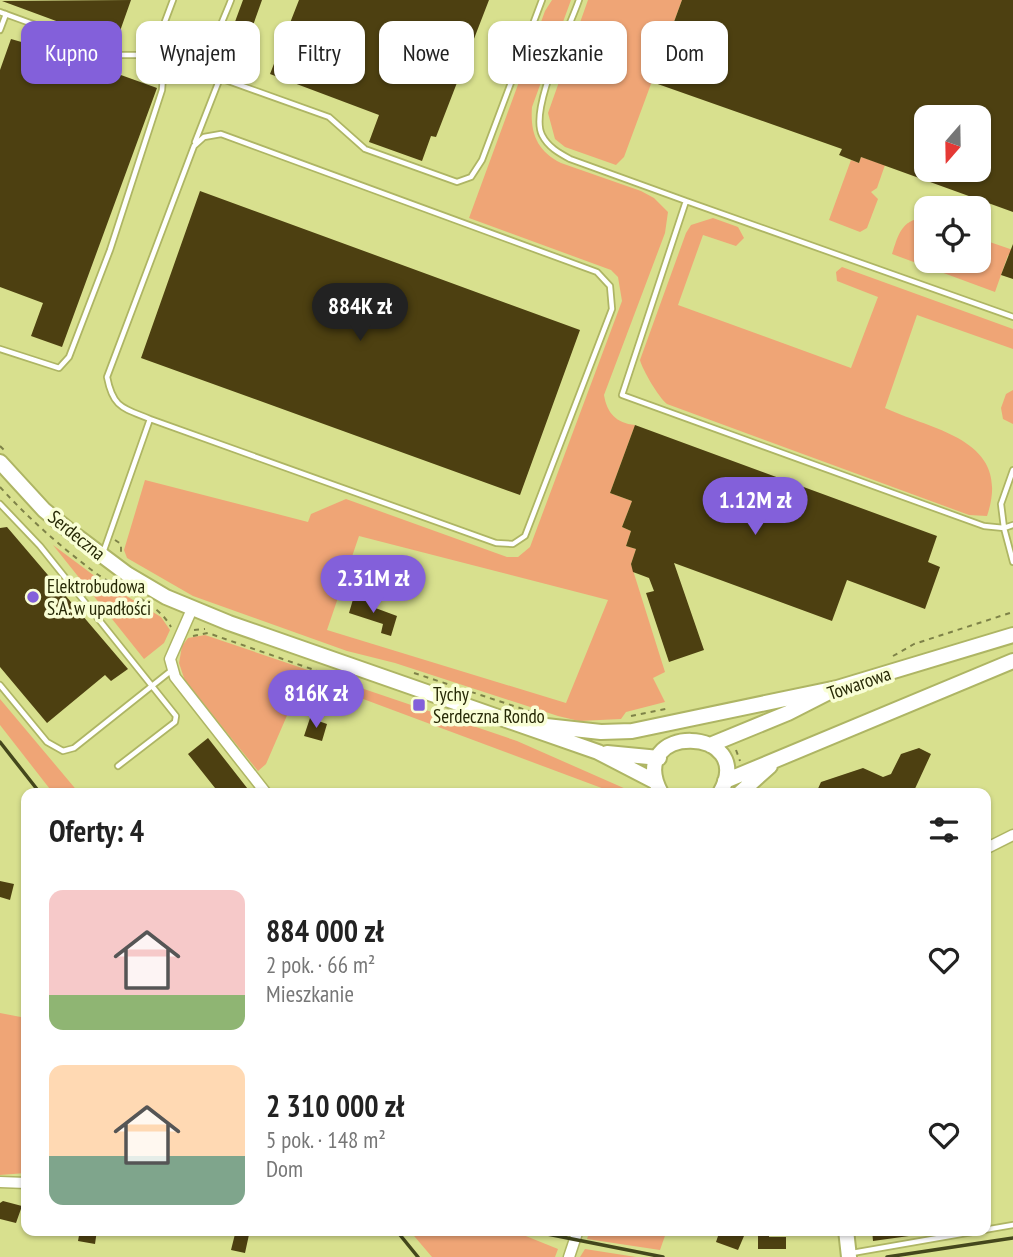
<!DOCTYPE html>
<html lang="pl">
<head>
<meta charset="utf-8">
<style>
  body { margin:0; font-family:"PT Sans Narrow",sans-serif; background:#f2f2f2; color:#222; height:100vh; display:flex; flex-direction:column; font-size:26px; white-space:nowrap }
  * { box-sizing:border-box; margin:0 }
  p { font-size:23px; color:#767676 }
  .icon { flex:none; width:38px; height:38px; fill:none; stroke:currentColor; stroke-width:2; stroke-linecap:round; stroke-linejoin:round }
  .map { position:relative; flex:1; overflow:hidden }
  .drawer { position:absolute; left:21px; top:788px; width:970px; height:448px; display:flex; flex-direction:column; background:#fff; border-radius:14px; box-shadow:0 2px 5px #0004 }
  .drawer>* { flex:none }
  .top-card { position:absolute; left:21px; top:21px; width:971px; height:63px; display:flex; gap:14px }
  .needle { width:46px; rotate:200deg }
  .tools { position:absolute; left:914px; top:105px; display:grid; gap:14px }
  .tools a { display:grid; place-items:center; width:77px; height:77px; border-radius:14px; background:#fff; box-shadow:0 2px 5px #0004; font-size:35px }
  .price { position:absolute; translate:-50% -60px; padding:0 16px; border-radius:24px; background:#8360da; color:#fff; font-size:23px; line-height:46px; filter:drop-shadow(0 2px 4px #0008) }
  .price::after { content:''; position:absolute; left:50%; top:42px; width:21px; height:16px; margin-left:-10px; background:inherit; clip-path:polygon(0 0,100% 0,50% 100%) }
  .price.current { background:#222; color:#fff }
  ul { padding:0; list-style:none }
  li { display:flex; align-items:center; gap:21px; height:175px; padding:0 28px }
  li span { display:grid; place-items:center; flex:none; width:196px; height:140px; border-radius:14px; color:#555 }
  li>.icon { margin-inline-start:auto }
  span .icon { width:84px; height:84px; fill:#fffc; stroke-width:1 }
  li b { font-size:30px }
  h2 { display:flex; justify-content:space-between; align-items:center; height:84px; padding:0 28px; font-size:30px }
  .pill { padding:0 24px; border-radius:14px; background:#fff; box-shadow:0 2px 5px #0004; font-size:24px; line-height:63px }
  .pill.current { background:#8360da; color:#fff }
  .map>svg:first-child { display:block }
  .green { fill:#efa576; fill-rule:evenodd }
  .building { fill:#4d4011; fill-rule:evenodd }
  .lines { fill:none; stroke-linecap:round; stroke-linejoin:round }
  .lane-casing { stroke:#aeb564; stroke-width:8 }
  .street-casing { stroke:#aeb564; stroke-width:13 }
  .secondary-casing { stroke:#aeb564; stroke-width:18 }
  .path { stroke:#7e8248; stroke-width:2; stroke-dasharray:5 5; stroke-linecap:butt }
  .lane { stroke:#fff; stroke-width:4.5 }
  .street { stroke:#fff; stroke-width:10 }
  .secondary { stroke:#fff; stroke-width:14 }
  .rail { stroke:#44471c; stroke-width:3.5 }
  .poi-dot { fill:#8360da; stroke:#f9fed5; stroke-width:2.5 }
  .labels { text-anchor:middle; stroke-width:7; stroke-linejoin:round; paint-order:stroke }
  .street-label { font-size:19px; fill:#272906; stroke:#f9fed5 }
  .poi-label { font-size:19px; fill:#272906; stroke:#f9fed5; text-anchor:start }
</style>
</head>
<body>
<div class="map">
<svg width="1013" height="1257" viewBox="0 0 1013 1257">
  <rect width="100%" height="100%" fill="#d8e08e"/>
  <path class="green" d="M552,0H571L532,107C530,133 537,151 561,163L641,191L654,198L668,212L665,233L604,395C607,413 616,423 635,425L610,493L632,501L622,527L631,531L626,546L636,549L631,564L665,672L653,678L665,702L626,712L621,719L579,721L558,716L395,663L347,651L193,596L127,558L124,550L145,480L308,522L311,514L346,499L507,557H518L530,547L622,301L618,277L611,270L469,218L545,11ZM359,536L608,600L566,703L327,630Z
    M588,0H682L624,157L616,165L565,147L555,139L548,113Z
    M861,157L885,165L877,188L871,192L878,199L867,228L860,232L829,220L851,160L859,163Z
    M713,218L738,227L744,238L736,246L703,235L678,305L851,368L878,297L837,281L836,272L842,267L1013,329V349L917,315L885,408C934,431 1013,439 987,516L969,515L667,404C659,398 642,369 640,360L686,233L691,225Z
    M923,218L926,219V261H978V238L1013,250V256L1008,255L995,292L892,254C898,236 901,220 923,218Z
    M1013,390V424L1003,419L1001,408L1006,394Z
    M53,545L100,580L161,617L170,630L164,643L144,659Z
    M205,635L517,741L635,793H615L339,690L331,712L292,704L266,764L258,771L185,681L179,663L182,646L188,638Z
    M0,699L79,793H53L0,725Z
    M0,1013L26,1018V1047L21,1075L26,1076V1173L0,1175Z
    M409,1230H511L558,1249L555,1257H432Z
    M590,1230H667L660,1250L587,1239Z
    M585,1249L636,1257H580Z"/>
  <path class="building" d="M131,0L114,48L65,31L67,25L2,1Z
    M243,0H262L246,45L229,38Z
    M299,0H489L436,137L431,136L422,161L369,142L379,115L270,74Z
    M682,0H1013V212L861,157L859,163L839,155L842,149L652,82ZM926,117H978V170H926Z
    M11,39L25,43L26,40L58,51L62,40L111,58L107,70L157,88L62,347L31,336L43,303L0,287V70Z
    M200,191L580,330L520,495L141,358Z
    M1013,244V279L1001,275Z
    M635,425L937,536L928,562L940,567L925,609L847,580L832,621L674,563L704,650L669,662L646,593L654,591L649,578L633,572L631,564L636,549L626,546L631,531L622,527L632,501L610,493Z
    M7,527L128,669L111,681L105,675L47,723L0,667V528Z
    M354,596L372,602L370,606L397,616L391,636L381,633L383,624L349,613Z
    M310,718L327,724L322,741L304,736Z
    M208,738L251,793H219L188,754Z
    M919,748L931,754L913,793H816L821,782L863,768L883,777L891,774L901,754Z
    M0,881L14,884L10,900L0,897Z
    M3,1201L22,1206L16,1223L0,1219V1203Z
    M80,1230H97L95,1244L78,1241Z
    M236,1230H250L245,1253L231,1250Z
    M720,1230L744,1236L738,1250L716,1242Z
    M758,1230H769V1237H786V1249H758Z
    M872,1230H908L909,1236L873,1241Z"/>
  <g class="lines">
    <g class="lane-casing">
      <path id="lane" d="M231,0C222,25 203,53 220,78L329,117L365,149L457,182L471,177L482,160L542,0
        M579,0C569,29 529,109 542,135C548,147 559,153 570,159L686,201L622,395L984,526L1004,528L1013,562
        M0,12L118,55H140L158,40L173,0
        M0,30L6,14
        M195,142L220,78
        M686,201L1013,317
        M0,349L59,368L69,357L110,250L162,90L163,76L140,55
        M1013,470L1001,504L1004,528L1013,525
        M0,504L40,546L176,716L175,722L118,766
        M103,553L150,419C123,408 113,408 107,377L194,146L204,137L221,134L597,272L610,286L612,309L525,536L513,544L496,543L150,419
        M0,685L47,742L63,751L74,748L172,670
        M852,1253L1013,1225"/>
    </g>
    <g class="street-casing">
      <path id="street" d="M192,609L170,659L175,677L266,793
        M985,849L1013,835
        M0,1182L26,1183
        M569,1257L578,1230"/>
    </g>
    <g class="secondary-casing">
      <path id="secondary" d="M0,462L44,510L71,532L127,574L166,597L229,623L598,752L656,782
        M546,726L601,732L632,731L837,688
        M710,745L788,713L837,688L1013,635
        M607,753L659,758
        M725,781L1013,661
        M661,793C623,722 759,725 720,793
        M740,793L770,766
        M846,1230L849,1257"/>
    </g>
    <path class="path" d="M0,446L4,450
      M0,487C29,519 62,548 97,574C120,590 158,602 171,627
      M115,540L121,544V552
      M194,630L205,629
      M193,636L208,633L323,673
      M893,656L914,644L1013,612
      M414,673L538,714
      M631,716L670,708
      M736,750L740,761"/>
    <use href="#lane" class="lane"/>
    <use href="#street" class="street"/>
    <use href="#secondary" class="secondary"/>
    <path class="rail" d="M0,742L40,793
      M396,1230L418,1257
      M527,1230L663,1257
      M887,1257L1013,1238"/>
  </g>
  <g class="poi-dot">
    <circle cx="33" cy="597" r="7"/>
    <rect x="412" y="698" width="14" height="14" rx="3.5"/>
  </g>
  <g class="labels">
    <g class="street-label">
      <text transform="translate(77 535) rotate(39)" y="7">Serdeczna</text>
      <text transform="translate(859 683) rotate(-19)" y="7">Towarowa</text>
    </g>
    <g class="poi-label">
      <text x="47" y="593">Elektrobudowa<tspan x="47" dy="22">S.A. w upadłości</tspan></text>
      <text x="433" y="701">Tychy<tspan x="433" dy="22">Serdeczna Rondo</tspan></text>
    </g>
  </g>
</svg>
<div class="tools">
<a><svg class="needle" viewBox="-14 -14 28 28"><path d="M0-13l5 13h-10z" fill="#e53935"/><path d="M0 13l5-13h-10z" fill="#767676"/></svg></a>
<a><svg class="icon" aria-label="locate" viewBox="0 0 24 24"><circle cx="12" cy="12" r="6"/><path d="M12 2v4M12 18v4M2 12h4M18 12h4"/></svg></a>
</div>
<b class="price current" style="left:360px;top:343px">884K zł</b>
<b class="price" style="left:755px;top:537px">1.12M zł</b>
<b class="price" style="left:373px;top:615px">2.31M zł</b>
<b class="price" style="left:316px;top:730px">816K zł</b>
<div class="top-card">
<a class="pill current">Kupno</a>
<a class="pill">Wynajem</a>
<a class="pill">Filtry</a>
<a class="pill">Nowe</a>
<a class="pill">Mieszkanie</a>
<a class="pill">Dom</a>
</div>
<section class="drawer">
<h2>Oferty: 4<svg class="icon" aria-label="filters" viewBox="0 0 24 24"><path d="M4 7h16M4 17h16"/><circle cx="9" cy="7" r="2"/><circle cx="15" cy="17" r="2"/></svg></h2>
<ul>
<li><span style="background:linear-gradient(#f6c9c9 75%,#8fb573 0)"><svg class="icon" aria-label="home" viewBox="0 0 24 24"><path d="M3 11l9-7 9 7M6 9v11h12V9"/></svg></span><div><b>884 000 zł</b><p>2 pok. · 66 m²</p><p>Mieszkanie</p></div><svg class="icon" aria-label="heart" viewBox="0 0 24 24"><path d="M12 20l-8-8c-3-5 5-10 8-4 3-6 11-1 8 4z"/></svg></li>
<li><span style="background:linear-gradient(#ffd9b3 65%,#7fa58c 0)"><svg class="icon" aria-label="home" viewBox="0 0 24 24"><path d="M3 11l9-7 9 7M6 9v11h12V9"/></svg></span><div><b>2 310 000 zł</b><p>5 pok. · 148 m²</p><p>Dom</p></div><svg class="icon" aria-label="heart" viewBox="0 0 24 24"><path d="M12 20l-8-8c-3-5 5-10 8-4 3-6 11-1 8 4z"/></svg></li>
</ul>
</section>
</div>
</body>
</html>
